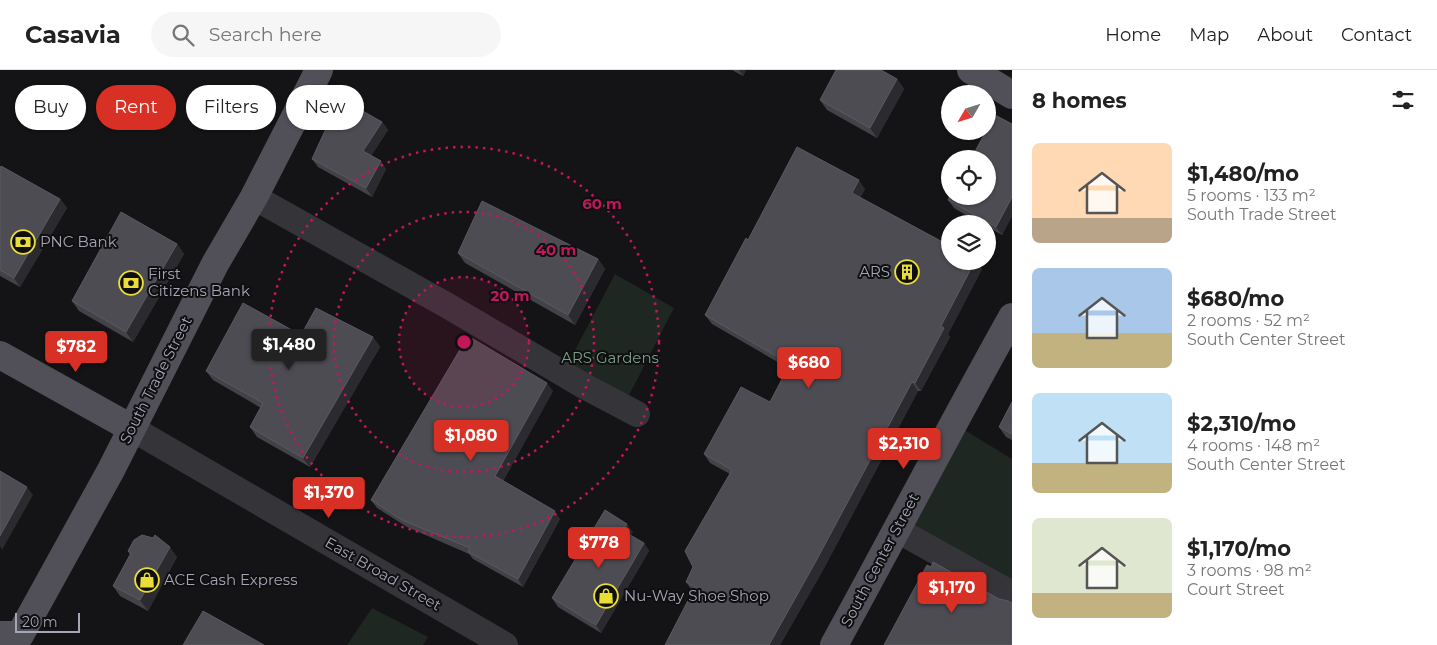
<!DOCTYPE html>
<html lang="en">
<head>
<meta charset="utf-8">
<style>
  body { margin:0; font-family:Montserrat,sans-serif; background:#f6f6f6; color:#222; height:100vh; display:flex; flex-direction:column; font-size:19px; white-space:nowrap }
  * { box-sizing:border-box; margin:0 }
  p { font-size:16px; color:#767676 }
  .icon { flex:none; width:28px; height:28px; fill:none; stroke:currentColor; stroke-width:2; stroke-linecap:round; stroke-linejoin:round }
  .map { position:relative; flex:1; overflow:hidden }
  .details { display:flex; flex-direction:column; background:#fff; width:425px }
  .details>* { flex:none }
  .banner { position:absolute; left:15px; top:15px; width:475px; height:45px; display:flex; gap:10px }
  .needle { width:32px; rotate:231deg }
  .buttons { position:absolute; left:941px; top:15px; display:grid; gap:10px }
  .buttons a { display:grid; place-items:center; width:55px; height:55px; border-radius:50%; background:#fff; box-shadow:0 1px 4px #0004; font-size:25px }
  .scale { position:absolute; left:15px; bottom:12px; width:65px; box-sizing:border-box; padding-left:5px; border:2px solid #a5a6b5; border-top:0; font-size:14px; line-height:18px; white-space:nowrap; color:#a5a6b5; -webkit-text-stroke:4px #0f0e10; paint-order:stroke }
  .price { position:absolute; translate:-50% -42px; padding:0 11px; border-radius:5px; background:#d93025; color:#fff; font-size:16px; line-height:32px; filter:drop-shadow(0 1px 2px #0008) }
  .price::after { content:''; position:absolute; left:50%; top:30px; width:15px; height:11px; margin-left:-8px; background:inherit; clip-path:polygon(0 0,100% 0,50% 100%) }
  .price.current { background:#222; color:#fff }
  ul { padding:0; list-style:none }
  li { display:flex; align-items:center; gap:15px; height:125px; padding:0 20px }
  li span { display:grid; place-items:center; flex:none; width:140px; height:100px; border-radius:8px; color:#555 }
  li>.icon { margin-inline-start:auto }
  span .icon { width:60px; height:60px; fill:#fffc; stroke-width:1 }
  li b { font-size:21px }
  h2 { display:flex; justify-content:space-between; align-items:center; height:60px; padding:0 20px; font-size:21px }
  .tag { padding:0 18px; border-radius:22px; background:#fff; box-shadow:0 1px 4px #0004; font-size:18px; line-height:45px }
  .tag.current { background:#d93025; color:#fff }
  header { display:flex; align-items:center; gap:30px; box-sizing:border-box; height:70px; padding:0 25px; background:#fff; border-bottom:1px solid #e0e0e0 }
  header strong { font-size:24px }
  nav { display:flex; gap:28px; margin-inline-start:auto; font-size:18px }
  .search { width:350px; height:45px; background:#f6f6f6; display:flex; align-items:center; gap:12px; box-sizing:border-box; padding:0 18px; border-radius:28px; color:#767676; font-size:19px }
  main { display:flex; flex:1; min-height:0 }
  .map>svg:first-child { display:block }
  .green { fill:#1f2722 }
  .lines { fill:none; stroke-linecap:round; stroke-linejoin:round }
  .minor { stroke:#353439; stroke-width:26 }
  .major { stroke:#515058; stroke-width:28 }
  .wall { fill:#424247 }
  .shaded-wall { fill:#2b2a2e }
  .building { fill:#4d4c53; stroke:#5b5a62 }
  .ring { fill:none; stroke:#c2185b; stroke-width:2.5; stroke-dasharray:2.5 5 }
  .labels { text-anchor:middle; stroke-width:4; stroke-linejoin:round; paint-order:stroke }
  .poi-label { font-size:15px; fill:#a5a6b5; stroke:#0f0e10; text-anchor:start }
  .park-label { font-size:15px; fill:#7d9f88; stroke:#0f0e10 }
  .street-label { font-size:15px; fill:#a5a6b5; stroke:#0f0e10 }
  .centre { fill:#c2185b; stroke:#0f0e10; stroke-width:2.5 }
  .ring-label { font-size:15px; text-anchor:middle; font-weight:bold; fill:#c2185b; stroke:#0f0e10; stroke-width:4; stroke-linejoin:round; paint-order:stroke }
</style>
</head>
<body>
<header>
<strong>Casavia</strong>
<div class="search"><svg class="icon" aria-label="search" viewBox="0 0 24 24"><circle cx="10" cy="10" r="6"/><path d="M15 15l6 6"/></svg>Search here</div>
<nav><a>Home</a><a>Map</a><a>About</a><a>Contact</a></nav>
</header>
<main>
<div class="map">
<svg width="1012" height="575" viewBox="0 0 1012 575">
  <rect width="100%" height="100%" fill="#141315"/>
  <path class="green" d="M615,204L674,238L623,337L563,303Z
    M953,353L1012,389V524L897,460Z
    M372,538L428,567L423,575H347Z"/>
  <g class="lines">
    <path class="minor" d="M254,127L448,236L584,316L637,344
      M131,358L505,575
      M897,460L1012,524"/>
    <path class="major" d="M971,0L1012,25
      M0,285L131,358
      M0,565H20L111,400L215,194L254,127L319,0
      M834,575C894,466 951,356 1012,247"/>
  </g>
  <path class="wall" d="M732,0H746L743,6Z
    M897,9L904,19L877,68L827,40L820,30Z
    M382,52L388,60L371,86L386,99L372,127L318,97L312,89Z
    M1012,54V146L1002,165L988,157V154H981L954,138L948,130Z
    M0,98L60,129L67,138L20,217L0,206Z
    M865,119L860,128L982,199L948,264L950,267L921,321H918L823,500L780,575H665L693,522L686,512L693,497L730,404L710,393L704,384L770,332L788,298L712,254L705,245L748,170Z
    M177,174L184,184L133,272L79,241L72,231Z
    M458,183L598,189L605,199L575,255L465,193Z
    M301,265L373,267L380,277L310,397L257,367L250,357L261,338L213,310L206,301Z
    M553,321L503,411L560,449L523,517L473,489L469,484L407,457L377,438L371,430Z
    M1012,332V370L1006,367L999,357Z
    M633,462L631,465L644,473L649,481L601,563L558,537L552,528Z
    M128,481L177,487L148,541L120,526L113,516L130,485Z"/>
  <path class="shaded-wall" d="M739,0H746L743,6Z
    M897,9L904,19L877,68L870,58Z
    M382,52L388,60L369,89L363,81Z
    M381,91L386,99L372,127L366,118Z
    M859,110L865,119L858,132L852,123Z
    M1012,127V146L1002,165L996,157Z
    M60,129L67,138L20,217L14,208Z
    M177,174L184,184L133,272L126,262Z
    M598,189L605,199L575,255L568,245Z
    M975,191H976L982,199L948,264L950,267L921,321L915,313L941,256Z
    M373,267L380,277L310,397L303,388Z
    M912,312L918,321L823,500L780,575H769Z
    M547,313L553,321L501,414L495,406Z
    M27,417L33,425L2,480L0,476V466Z
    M555,441L560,449L523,517L518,509Z
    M627,454L633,462L629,469L623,461Z
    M644,473L649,481L601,563L596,555Z
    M170,477L177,487L148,541L140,530Z"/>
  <path class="building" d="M836,0H881L897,9L870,58L820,30Z
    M340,28L382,52L363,81L381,91L366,118L312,89Z
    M995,45L1012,54V127L996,157L948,130L950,126H988V89H971L986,61H988V59Z
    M797,77L859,110L852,123L950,176V191H975L941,256L944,258L915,313L912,312L816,491L769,575H665L695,517L686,512L693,497L685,481L732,400L704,384L741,317L770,332L790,294L705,245L746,168L748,170Z
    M1,96L60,129L14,208L0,200V98Z
    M482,131L598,189L568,245L458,183Z
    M121,142L177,174L126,262L72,231Z
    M243,233L301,265L316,238L373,267L303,388L250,357L263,333L206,301Z
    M468,266L547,313L495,406L555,441L518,509L468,482L470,478L402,450L371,430Z
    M1012,332V364L999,357Z
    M0,401L27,417L0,466Z
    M605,440L627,454L623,461L644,473L596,555L552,528Z
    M142,465L153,468L155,465L170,477L140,530L113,516L131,483L128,481L134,470Z
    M933,492L999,529L1008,531L1012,533V575H884L927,495L931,497Z
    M203,541L264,575H183Z"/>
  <circle cx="464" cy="272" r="65" fill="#c2185b" fill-opacity=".12"/>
  <g class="ring">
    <circle cx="464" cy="272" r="65"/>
    <circle cx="464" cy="272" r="130"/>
    <circle cx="464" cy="272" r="195"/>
  </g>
  <defs>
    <g id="bank-ring" transform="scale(1.25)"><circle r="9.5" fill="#0f0e10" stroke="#eade36" stroke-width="1.5"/><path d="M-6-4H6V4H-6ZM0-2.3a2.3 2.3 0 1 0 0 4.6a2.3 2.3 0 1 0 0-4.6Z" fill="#eade36"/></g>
    <g id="building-ring" transform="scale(1.25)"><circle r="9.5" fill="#0f0e10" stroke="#eade36" stroke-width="1.5"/><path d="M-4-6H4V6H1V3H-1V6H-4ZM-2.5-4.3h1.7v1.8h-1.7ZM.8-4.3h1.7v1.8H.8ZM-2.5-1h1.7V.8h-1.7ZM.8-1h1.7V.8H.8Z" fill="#eade36"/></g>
    <g id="shop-ring" transform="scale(1.25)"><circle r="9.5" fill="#0f0e10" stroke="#eade36" stroke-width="1.5"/><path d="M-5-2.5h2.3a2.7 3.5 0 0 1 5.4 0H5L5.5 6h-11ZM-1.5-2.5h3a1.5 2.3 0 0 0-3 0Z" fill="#eade36"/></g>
  </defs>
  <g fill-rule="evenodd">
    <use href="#bank-ring" x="23" y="172"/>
    <use href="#building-ring" x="907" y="202"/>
    <use href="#bank-ring" x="131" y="213"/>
    <use href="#shop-ring" x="147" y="510"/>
    <use href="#shop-ring" x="606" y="526"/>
  </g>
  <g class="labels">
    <g class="poi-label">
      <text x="40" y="177">PNC Bank</text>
      <text x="890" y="207" text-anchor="end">ARS</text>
      <text x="148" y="209">First<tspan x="148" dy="17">Citizens Bank</tspan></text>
      <text x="164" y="515">ACE Cash Express</text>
      <text x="624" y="531">Nu-Way Shoe Shop</text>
    </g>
    <g class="park-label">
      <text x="610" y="293">ARS Gardens</text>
    </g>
    <g class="street-label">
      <text transform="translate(156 310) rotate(-63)" y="5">South Trade Street</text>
      <text transform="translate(880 490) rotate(-62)" y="5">South Center Street</text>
      <text transform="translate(383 504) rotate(30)" y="5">East Broad Street</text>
    </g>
  </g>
  <circle cx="464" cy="272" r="8" class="centre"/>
  <g class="ring-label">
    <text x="602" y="139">60 m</text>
    <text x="556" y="185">40 m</text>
    <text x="510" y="231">20 m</text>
  </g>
</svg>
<div class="buttons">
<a><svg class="needle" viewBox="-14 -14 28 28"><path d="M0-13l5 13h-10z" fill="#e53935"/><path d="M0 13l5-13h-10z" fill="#767676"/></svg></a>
<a><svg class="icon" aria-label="locate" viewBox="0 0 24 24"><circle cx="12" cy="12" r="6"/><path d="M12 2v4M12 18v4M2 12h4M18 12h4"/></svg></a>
<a><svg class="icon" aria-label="layers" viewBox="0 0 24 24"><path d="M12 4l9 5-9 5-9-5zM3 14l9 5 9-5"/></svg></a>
</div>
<div class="scale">20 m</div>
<b class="price current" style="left:289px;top:301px">$1,480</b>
<b class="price" style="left:76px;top:303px">$782</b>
<b class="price" style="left:809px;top:319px">$680</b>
<b class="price" style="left:471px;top:392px">$1,080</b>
<b class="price" style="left:904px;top:400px">$2,310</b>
<b class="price" style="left:329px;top:449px">$1,370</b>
<b class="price" style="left:599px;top:499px">$778</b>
<b class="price" style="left:952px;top:544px">$1,170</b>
<div class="banner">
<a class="tag">Buy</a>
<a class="tag current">Rent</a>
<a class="tag">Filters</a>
<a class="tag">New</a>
</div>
</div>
<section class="details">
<h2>8 homes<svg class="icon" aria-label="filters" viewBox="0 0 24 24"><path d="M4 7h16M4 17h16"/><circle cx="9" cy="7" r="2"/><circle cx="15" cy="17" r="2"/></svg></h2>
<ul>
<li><span style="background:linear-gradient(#ffd9b3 75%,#b9a48a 0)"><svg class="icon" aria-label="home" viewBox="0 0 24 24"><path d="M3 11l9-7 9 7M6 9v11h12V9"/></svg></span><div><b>$1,480/mo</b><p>5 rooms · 133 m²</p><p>South Trade Street</p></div></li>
<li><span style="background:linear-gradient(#a9c7e8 65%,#c2b280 0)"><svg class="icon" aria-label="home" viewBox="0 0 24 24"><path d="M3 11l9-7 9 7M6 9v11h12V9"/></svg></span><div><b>$680/mo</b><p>2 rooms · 52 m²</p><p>South Center Street</p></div></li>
<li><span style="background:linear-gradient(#bfe0f5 70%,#c2b280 0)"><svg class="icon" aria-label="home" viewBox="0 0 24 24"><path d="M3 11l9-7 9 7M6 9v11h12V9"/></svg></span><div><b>$2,310/mo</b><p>4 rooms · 148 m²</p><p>South Center Street</p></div></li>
<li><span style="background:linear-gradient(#dfe7d0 75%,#c2b280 0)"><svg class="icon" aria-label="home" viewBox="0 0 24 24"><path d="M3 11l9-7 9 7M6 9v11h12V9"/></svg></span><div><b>$1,170/mo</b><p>3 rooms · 98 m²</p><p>Court Street</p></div></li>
</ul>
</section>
</main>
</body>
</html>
